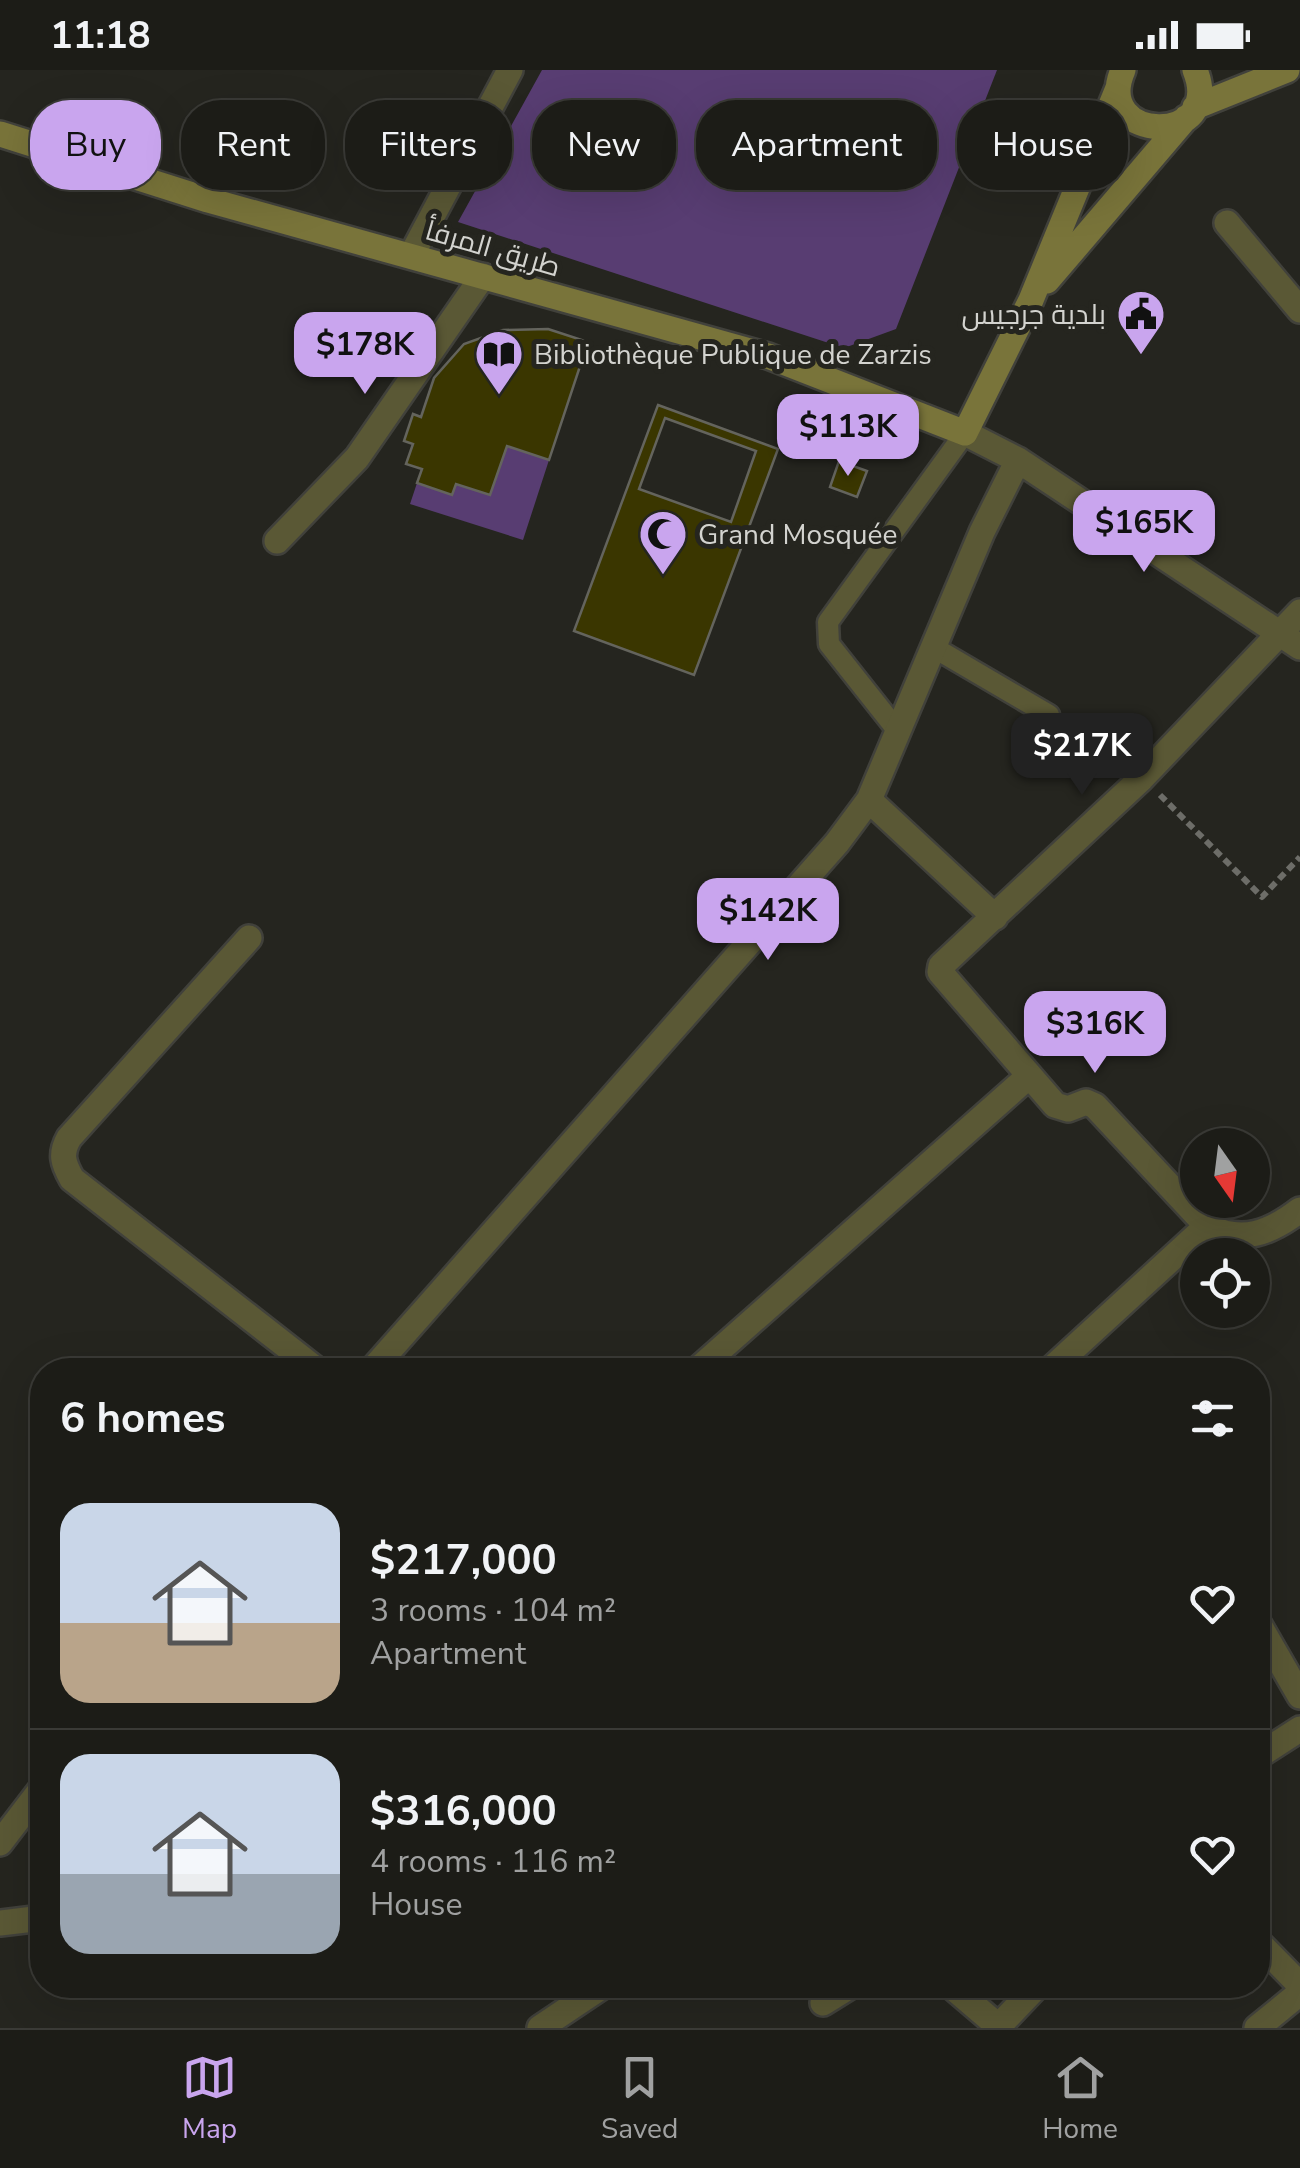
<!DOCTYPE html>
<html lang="en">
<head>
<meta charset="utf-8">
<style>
  body { margin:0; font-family:"Nunito Sans",Cairo,sans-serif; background:#292924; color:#f1f3f6; height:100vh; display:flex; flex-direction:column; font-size:38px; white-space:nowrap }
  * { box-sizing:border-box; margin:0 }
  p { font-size:32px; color:#a0a1a1 }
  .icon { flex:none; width:55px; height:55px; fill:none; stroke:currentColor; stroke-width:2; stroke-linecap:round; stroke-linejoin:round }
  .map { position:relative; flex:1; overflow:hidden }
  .side { position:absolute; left:30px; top:1288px; width:1240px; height:640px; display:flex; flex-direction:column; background:#1c1c17; border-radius:40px; box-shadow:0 10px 40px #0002,0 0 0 2px #3a3a36 }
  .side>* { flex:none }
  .banner { position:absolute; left:30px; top:30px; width:1240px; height:90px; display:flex; gap:20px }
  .needle { width:65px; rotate:166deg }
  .fabs { position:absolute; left:1180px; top:1058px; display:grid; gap:20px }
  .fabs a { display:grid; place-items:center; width:90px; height:90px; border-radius:50%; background:#1c1c17; box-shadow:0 10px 40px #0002,0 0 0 2px #3a3a36; font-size:50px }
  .price { position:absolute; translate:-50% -85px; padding:0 22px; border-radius:20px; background:#c9a5ee; color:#111; font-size:32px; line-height:65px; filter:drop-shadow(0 2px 5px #0008) }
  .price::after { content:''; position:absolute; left:50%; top:60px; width:30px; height:22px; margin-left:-15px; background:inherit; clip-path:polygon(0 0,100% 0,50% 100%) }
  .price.current { background:#222; color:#fff }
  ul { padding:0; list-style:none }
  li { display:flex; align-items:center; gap:30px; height:250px; padding:0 30px }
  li+li { border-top:2px solid #3a3a36 }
  li span { display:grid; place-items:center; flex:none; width:280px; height:200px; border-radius:30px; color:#555 }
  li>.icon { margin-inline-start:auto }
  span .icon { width:120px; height:120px; fill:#fffc; stroke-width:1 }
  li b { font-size:42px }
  h2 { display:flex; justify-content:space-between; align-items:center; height:120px; padding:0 30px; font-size:42px }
  .tag { padding:0 35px; border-radius:40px; background:#1c1c17; box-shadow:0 10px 40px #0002,0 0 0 2px #3a3a36; font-size:35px; line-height:90px }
  .tag.current { background:#c9a5ee; color:#111 }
  .status { display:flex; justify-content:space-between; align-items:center; height:70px; padding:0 50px; background:#1c1c17; direction:ltr }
  .status svg { height:28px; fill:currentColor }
  .menu { display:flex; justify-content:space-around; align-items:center; height:140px; border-top:2px solid #3a3a36; background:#1c1c17; font-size:28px; color:#a0a1a1 }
  .menu a { display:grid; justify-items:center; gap:5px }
  .menu .current { color:#c9a5ee }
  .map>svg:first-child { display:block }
  .green { fill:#583d72 }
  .building { fill:#3a3600; stroke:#64645d; stroke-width:2.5; fill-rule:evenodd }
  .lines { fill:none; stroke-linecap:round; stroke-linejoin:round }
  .lane-casing { stroke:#41413b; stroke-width:25 }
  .street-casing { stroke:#41413b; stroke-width:30 }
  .secondary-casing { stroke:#41413b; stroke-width:30 }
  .path { stroke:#6d6d68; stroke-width:6; stroke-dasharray:8 5; stroke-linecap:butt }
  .lane { stroke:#5a5835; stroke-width:20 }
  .street { stroke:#5a5835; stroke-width:25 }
  .secondary { stroke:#79743a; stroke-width:25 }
  .labels { text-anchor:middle; stroke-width:10; stroke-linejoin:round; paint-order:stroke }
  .street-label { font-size:28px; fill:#d3d3cf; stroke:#25251f }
  .poi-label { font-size:28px; fill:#d3d3cf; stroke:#25251f; text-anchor:start }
</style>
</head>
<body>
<div class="status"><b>11:18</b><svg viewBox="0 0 49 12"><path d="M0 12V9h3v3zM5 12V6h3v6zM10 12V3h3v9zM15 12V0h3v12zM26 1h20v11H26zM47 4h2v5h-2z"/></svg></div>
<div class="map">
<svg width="1300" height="1958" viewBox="0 0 1300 1958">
  <rect width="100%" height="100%" fill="#25251f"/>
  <path class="green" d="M542,0H997L896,259L844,278L458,152Z
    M507,376L549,390L523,470L410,434L417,413L451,425L456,414L490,424Z"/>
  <path class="building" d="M548,259L588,272L549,390L507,376L490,425L456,414L452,425L417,413L422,399L406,394L413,374L404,371L413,344L421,347L434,308L464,274L503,260Z
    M658,335L778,379L694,605L574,561ZM665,348L756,381L731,452L639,419Z
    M839,391L867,401L857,427L830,417Z"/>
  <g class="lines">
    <g class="lane-casing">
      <path id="lane" d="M933,577L1049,645
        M897,660L829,574L828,552L965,363"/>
    </g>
    <g class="street-casing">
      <path id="street" d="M1227,153L1300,240
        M411,186L510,0
        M965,363L1018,390L1300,577
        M277,471L357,388L483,206
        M869,730L995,847
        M249,868L69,1068C60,1084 63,1093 72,1109L317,1300
        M1207,1156L1095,1036L1086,1032L1068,1039L1055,1035L940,902L941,896L1142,708L1300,542
        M372,1300L837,773L869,730L982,462L1018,390
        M697,1300L1029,1006
        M1050,1300L1207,1156C1242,1174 1270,1163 1300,1140
        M1258,1553L1300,1626
        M1258,1686L1300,1659
        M0,1773L42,1718
        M0,1853L42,1848
        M1258,1872L1300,1915
        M950,1915L998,1956
        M823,1933L852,1915
        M540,1958L604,1915
        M997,1958L1038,1915
        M1257,1958L1300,1923"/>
    </g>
    <g class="secondary-casing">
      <path id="secondary" d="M1123,0C1091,74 1226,77 1195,0
        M1195,37L1287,0
        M0,64L208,130L768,286L965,363L1031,230L1118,18
        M1047,211L1186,48"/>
    </g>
    <path class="path" d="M1160,725L1262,827L1300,787"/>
    <use href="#lane" class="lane"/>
    <use href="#street" class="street"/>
    <use href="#secondary" class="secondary"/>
  </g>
  <defs>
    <g id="civic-pin" transform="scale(2.5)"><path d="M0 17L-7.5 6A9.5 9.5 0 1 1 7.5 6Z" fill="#c9a5ee" stroke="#25251f"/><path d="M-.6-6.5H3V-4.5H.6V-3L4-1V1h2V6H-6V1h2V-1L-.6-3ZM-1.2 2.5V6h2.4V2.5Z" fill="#111"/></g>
    <g id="library-pin" transform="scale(2.5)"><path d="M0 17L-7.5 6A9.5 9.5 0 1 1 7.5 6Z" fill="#c9a5ee" stroke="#25251f"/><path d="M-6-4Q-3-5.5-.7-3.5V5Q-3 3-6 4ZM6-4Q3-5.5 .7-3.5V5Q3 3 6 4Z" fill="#111"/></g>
    <g id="mosque-pin" transform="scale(2.5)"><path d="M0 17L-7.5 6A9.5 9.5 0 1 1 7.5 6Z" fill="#c9a5ee" stroke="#25251f"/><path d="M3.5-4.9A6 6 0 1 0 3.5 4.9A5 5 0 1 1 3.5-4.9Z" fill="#111"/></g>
  </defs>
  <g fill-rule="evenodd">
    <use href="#civic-pin" x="1141" y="244"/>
    <use href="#library-pin" x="499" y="284"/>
    <use href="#mosque-pin" x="663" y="464"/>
  </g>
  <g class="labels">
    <g class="street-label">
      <text transform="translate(493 178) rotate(16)" y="10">طريق المرفأ</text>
    </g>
    <g class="poi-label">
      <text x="1106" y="254" text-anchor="end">بلدية جرجيس</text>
      <text x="534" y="294">Bibliothèque Publique de Zarzis</text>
      <text x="698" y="474">Grand Mosquée</text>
    </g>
  </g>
</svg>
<div class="fabs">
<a><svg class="needle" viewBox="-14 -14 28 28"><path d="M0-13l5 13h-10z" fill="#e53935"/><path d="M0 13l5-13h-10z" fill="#a0a1a1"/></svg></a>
<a><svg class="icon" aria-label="locate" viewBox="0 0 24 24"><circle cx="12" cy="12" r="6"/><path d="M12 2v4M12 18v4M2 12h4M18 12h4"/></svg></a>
</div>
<b class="price" style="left:365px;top:327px">$178K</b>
<b class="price" style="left:848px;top:409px">$113K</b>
<b class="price" style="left:1144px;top:505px">$165K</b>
<b class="price current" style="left:1082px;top:728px">$217K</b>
<b class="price" style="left:768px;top:893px">$142K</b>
<b class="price" style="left:1095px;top:1006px">$316K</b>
<div class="banner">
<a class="tag current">Buy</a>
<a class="tag">Rent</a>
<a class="tag">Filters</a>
<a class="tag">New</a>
<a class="tag">Apartment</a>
<a class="tag">House</a>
</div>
<section class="side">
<h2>6 homes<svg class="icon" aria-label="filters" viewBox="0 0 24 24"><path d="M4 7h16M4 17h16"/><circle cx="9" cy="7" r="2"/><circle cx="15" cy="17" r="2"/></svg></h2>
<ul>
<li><span style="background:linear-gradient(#c9d6e8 60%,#b9a48a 0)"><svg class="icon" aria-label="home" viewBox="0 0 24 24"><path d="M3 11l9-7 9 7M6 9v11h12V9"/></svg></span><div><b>$217,000</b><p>3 rooms · 104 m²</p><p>Apartment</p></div><svg class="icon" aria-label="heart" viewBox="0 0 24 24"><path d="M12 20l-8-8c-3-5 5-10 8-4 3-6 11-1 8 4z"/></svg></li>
<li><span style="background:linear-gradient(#c9d6e8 60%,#9aa5b1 0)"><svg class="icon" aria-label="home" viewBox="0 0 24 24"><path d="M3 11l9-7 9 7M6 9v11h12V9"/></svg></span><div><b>$316,000</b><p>4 rooms · 116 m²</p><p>House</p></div><svg class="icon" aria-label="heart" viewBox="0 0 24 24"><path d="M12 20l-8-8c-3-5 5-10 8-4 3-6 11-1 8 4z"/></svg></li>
</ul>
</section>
</div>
<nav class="menu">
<a class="current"><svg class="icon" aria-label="map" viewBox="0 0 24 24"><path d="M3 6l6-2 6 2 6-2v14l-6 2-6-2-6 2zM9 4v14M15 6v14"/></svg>Map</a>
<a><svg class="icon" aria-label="saved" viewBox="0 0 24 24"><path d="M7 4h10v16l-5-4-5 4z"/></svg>Saved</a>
<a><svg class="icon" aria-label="home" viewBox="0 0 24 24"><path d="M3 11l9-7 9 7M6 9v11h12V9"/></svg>Home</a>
</nav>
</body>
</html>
